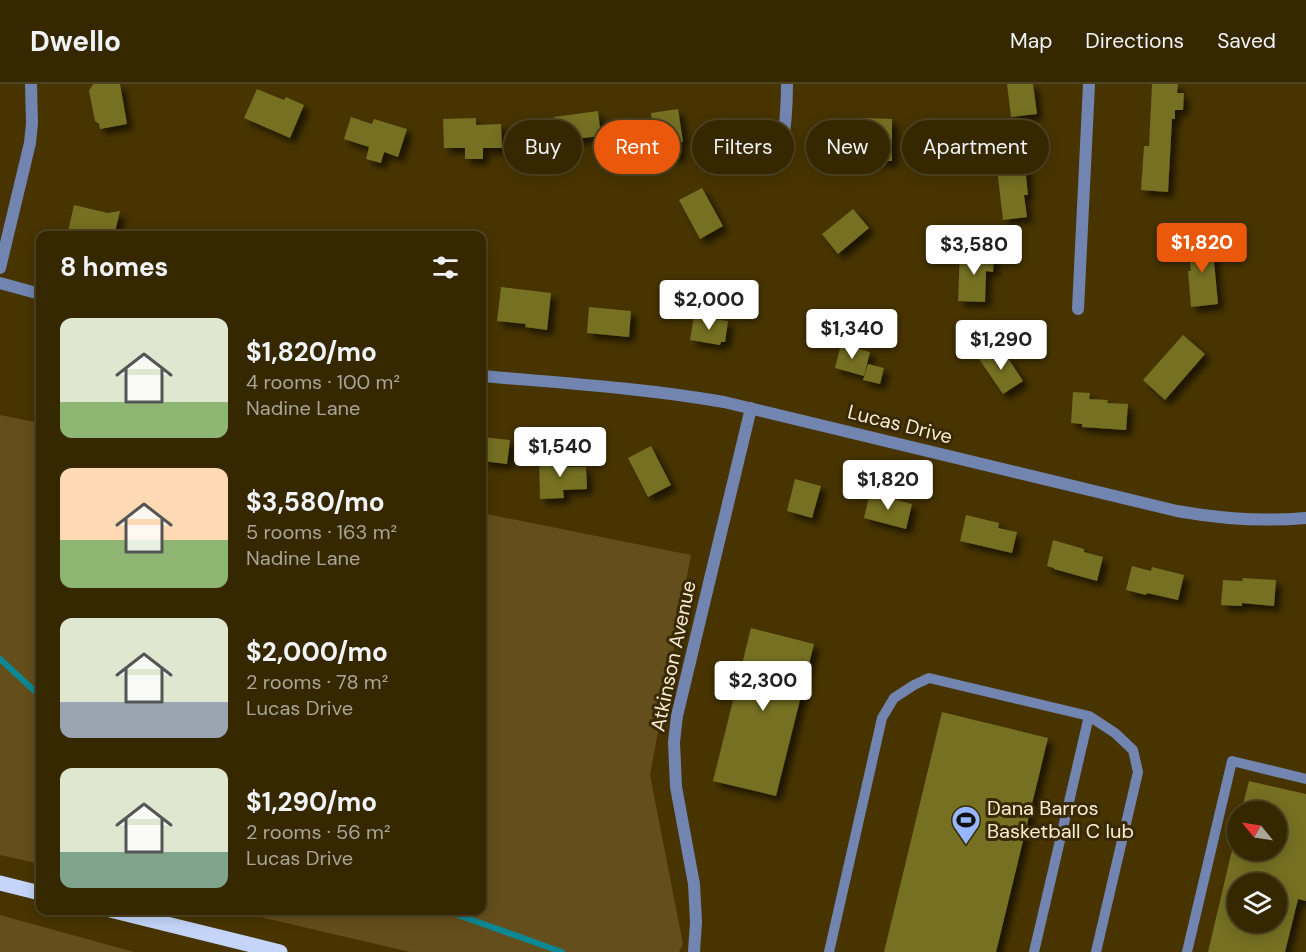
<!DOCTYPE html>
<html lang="en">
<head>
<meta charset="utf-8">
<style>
  body { margin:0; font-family:"DM Sans",sans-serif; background:#3d2f0a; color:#f1f3f6; height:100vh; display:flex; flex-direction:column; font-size:22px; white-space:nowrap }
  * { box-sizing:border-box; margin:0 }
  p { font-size:20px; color:#aaa599 }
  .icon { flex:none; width:33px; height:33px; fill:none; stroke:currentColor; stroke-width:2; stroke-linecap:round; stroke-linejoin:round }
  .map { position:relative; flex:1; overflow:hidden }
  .panel { position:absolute; left:36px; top:147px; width:450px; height:684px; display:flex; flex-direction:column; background:#352700; border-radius:12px; box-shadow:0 3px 15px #0003,0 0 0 2px #4f4422 }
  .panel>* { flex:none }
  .hud { position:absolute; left:504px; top:36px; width:570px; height:54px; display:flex; gap:12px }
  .needle { width:39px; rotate:300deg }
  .fabs { position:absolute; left:1227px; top:717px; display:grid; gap:12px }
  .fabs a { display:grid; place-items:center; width:60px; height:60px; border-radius:50%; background:#352700; box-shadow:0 3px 15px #0003,0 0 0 2px #4f4422; font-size:30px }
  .price { position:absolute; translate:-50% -51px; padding:0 14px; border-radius:6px; background:#fff; color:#222; font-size:20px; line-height:39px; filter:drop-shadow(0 2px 3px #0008) }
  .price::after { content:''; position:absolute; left:50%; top:36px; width:18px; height:14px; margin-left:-9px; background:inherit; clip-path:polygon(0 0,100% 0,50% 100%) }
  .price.selected { background:#ea580c; color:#fff }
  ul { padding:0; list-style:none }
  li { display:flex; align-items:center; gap:18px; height:150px; padding:0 24px }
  li span { display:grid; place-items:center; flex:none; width:168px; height:120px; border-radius:12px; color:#555 }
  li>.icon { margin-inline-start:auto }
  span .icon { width:72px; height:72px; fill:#fffc; stroke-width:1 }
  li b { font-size:26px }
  h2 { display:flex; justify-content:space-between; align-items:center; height:72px; padding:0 24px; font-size:26px }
  .chip { padding:0 21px; border-radius:27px; background:#352700; box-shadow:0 3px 15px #0003,0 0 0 2px #4f4422; font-size:21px; line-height:54px }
  .chip.selected { background:#ea580c; color:#fff }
  header { display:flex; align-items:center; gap:36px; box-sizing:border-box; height:84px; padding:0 30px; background:#352700; border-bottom:2px solid #4f4422 }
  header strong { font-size:28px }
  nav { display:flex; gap:33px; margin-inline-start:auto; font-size:21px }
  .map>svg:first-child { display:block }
  .green { fill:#644e1b }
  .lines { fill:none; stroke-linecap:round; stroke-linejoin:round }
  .stream { stroke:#0c8894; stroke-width:6 }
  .building { fill:#746f24; fill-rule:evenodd; filter:url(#shadow) }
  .lane { stroke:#7285b1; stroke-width:10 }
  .street { stroke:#7285b1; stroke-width:12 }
  .primary { stroke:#c4d5f9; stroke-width:15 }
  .labels { text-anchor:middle; stroke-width:6; stroke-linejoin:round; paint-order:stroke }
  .street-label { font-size:20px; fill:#f8edd4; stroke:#392a05 }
  .poi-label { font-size:20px; fill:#f8edd4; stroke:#392a05; text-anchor:start }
</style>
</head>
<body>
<header>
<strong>Dwello</strong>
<nav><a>Map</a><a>Directions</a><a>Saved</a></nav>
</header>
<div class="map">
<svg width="1306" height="868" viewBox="0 0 1306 868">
  <defs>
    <filter id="shadow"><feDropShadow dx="5.5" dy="5.5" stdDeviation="3" flood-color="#0009"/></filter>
  </defs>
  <rect width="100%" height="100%" fill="#473400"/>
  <path class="green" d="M0,331L40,339V780L0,771Z
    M482,429L691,471L650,691L683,860L679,868H410L235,827L482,826Z
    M0,831L134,868H0Z"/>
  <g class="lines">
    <path class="stream" d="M0,575L40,612
      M444,826L562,868"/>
  </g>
  <path class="building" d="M93,0H120L127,40L100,45L99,40L95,37L89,7Z
    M1007,0H1033L1037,30L1011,33Z
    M1152,0H1178L1177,9H1184L1183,26H1175V35H1172L1168,108L1141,106L1144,62H1149Z
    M257,5L284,16L286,13L304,21L290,54L244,34Z
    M678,25L683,58H679L680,72L657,75L651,29Z
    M598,27L601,52L557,57L554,33Z
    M351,33L372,40L374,35L407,45L398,73L384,68L381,79L366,75L369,63L344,55Z
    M476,34V41L501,40L502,64H483V75H465V64H444L443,35Z
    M865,34L892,35V77H865Z
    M1024,73L1028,111H1024L1027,133L1003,136L996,76Z
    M702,104L723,142L700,155L679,116Z
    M74,121L108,129L120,127L114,152H67Z
    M853,125L869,144L838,170L822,150Z
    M1212,156L1218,220L1191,223L1188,187H1191L1188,158Z
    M960,168L994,170L993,188L986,187L985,218L958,217Z
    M501,203L551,209L547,246L525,243L526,240L497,237Z
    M589,223L631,227L629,253L587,249Z
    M694,232L728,237L725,258H721L720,261L690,256Z
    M1183,251L1205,270L1165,316L1143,296Z
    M841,260L870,268L864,292L835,284Z
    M995,264L1001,274L1006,271L1023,297L1003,310L979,275Z
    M868,280L884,284L880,300L863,296Z
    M1073,308L1090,309L1089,315L1108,316L1107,319L1128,320L1126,346L1082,343V340L1071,339Z
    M482,353L510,356L507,380L482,377Z
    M651,362L671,401L648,413L628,374Z
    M562,372V378H568V383H586L587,405L563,406L564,414L540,415L539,373Z
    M795,395L821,402L812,434L787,427Z
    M870,409L912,420L906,445L864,434Z
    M966,431L999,439L998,444L1017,448L1012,469L960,457Z
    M1053,456L1084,465V468L1103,473L1097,497L1054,485V484L1047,482Z
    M1132,482L1151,487L1152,483L1184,491L1178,516L1147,509L1146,511L1126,506Z
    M1243,494L1276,496L1274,522L1242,519V522L1221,521L1223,496L1242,497Z
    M751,544L814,560L776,712L713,697Z
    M942,628L1048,654L996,868H884Z
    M1249,697L1306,710V817L1298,815L1285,868H1208L1232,766H1276V728H1241ZM1238,800H1276V838H1238Z"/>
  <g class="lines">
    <path class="lane" d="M829,868L882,634L894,614L914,601L929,594L1089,632L1115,649L1133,666L1138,688L1096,868
      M1034,868L1089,632
      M1187,868L1232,677L1306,695"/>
    <path class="street" d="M781,72C785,47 787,25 787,0
      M0,184L30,59L32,39L31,0
      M0,199L40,210
      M1078,225L1089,0
      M482,292C562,299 644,304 724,318L1177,427C1222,435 1261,438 1306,434
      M694,868L696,838L694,800L676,703L674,658L677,632L751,324"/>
    <path class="primary" d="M0,799L40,809
      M110,826L280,868"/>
  </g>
  <defs>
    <g id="stadium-pin" transform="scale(1.5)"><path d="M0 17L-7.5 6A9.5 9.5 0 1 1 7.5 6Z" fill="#96b6fd" stroke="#392a05"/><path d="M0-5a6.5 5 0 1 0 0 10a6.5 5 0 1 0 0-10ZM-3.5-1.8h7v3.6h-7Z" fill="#111"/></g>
  </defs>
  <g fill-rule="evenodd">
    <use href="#stadium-pin" x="966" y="736"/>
  </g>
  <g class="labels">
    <g class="street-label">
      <text transform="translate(900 340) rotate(14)" y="7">Lucas Drive</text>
      <text transform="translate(673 572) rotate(-78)" y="7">Atkinson Avenue</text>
    </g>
    <g class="poi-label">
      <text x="987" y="731">Dana Barros<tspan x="987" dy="23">Basketball C lub</tspan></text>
    </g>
  </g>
</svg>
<div class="fabs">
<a><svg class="needle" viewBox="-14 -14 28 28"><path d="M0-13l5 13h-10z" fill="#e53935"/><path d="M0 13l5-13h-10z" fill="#aaa599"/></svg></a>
<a><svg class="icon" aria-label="layers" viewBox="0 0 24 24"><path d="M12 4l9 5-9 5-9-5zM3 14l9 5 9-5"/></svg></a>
</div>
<b class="price selected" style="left:1202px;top:190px">$1,820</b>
<b class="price" style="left:974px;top:192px">$3,580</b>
<b class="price" style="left:709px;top:247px">$2,000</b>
<b class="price" style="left:852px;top:276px">$1,340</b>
<b class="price" style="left:1001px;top:287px">$1,290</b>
<b class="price" style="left:560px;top:394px">$1,540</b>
<b class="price" style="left:888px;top:427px">$1,820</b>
<b class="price" style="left:763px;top:628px">$2,300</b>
<div class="hud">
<a class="chip">Buy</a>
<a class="chip selected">Rent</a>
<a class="chip">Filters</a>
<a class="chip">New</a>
<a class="chip">Apartment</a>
</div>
<section class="panel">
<h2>8 homes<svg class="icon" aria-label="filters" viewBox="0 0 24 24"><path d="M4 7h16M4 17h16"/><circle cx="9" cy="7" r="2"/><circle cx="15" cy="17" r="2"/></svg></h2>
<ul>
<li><span style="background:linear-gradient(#dfe7d0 70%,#8fb573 0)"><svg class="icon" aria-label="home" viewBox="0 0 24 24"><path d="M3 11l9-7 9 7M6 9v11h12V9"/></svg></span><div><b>$1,820/mo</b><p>4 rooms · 100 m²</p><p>Nadine Lane</p></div></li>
<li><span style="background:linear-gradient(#ffd9b3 60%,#8fb573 0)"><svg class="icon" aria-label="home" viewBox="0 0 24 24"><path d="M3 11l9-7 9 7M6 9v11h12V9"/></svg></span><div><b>$3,580/mo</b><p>5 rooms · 163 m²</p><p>Nadine Lane</p></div></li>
<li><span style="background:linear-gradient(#dfe7d0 70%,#9aa5b1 0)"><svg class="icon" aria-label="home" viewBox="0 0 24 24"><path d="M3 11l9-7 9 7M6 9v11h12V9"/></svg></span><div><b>$2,000/mo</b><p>2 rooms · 78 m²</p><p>Lucas Drive</p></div></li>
<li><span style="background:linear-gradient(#dfe7d0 70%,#7fa58c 0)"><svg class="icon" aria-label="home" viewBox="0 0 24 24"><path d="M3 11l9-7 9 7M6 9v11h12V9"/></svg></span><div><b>$1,290/mo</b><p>2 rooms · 56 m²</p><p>Lucas Drive</p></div></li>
</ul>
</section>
</div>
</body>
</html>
